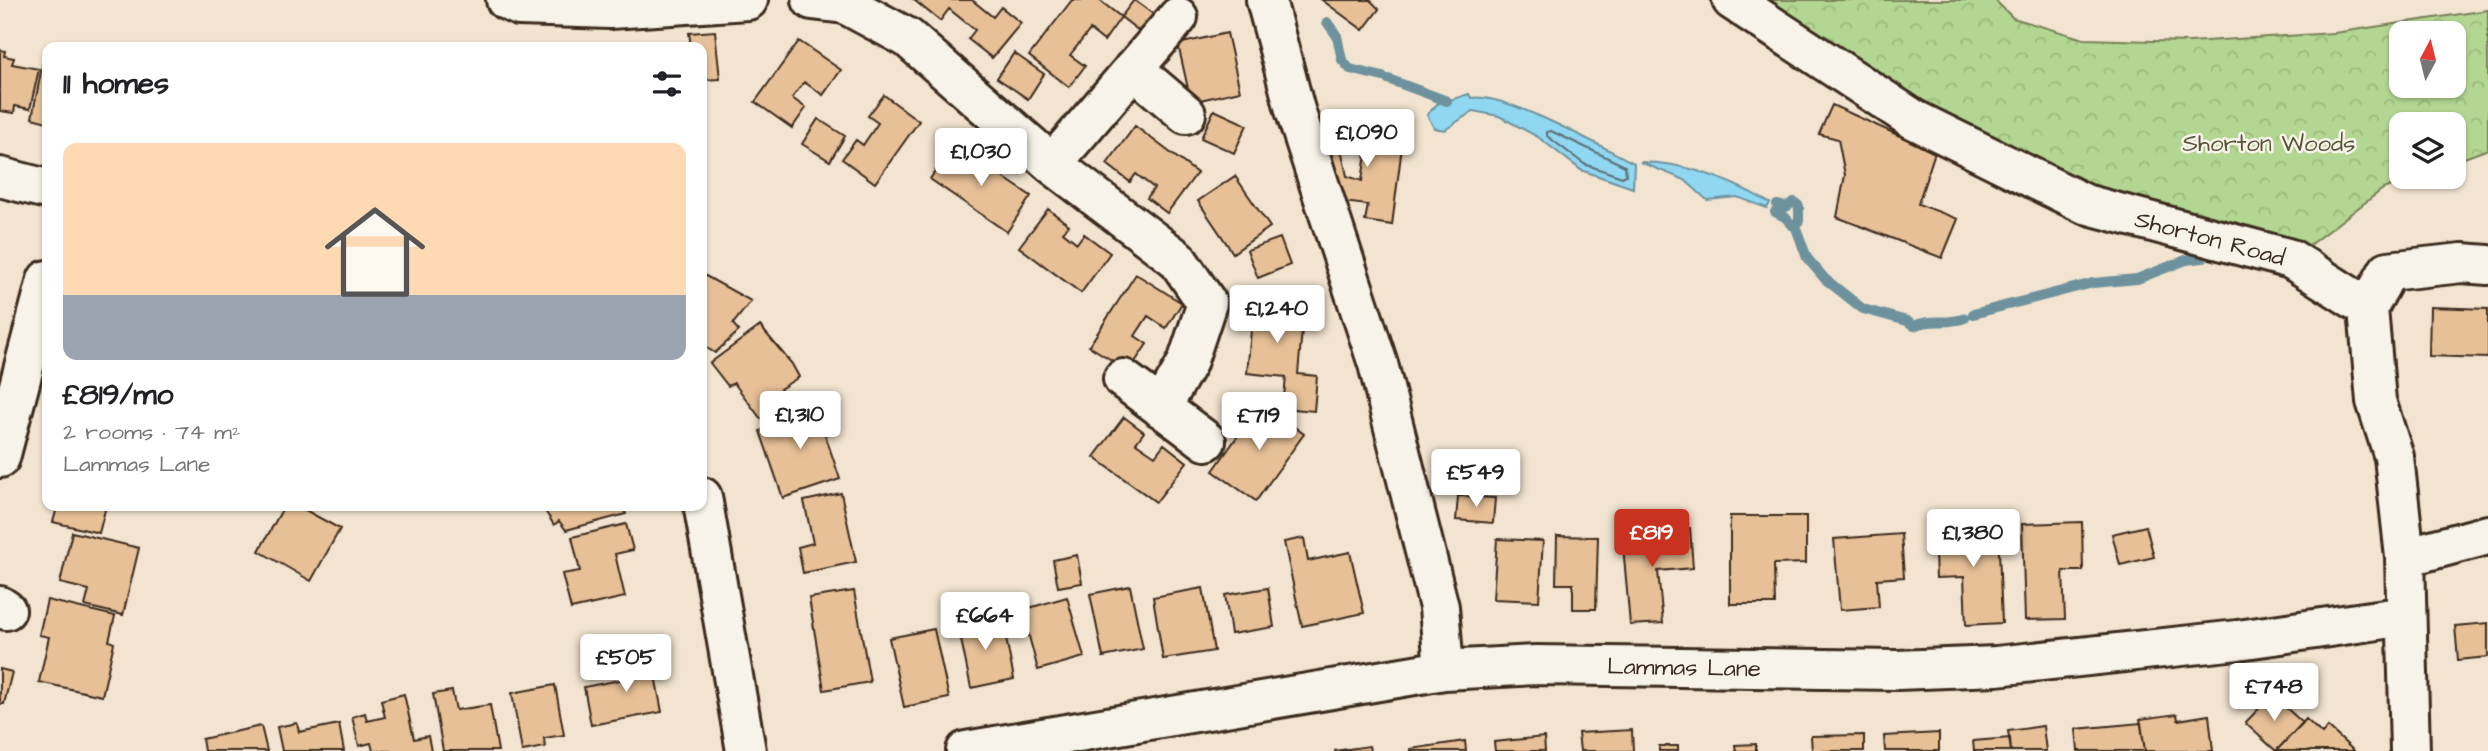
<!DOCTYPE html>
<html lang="en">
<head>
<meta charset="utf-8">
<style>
  body { margin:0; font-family:"Architects Daughter",sans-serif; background:#f2f2f2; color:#202124; height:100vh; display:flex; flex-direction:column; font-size:26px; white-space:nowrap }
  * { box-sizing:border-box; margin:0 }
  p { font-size:23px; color:#757577 }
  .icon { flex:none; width:38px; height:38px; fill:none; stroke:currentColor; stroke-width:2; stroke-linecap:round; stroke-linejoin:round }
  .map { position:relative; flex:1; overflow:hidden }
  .sheet { position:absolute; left:42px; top:42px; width:665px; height:469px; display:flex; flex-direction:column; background:#fff; border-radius:14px; box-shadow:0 2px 5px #0004 }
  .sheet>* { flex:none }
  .needle { width:46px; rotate:7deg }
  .controls { position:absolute; left:2389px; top:21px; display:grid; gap:14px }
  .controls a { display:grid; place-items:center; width:77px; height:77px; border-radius:14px; background:#fff; box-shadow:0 2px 5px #0004; font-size:35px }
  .price { position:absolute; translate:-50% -60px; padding:0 16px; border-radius:7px; background:#fff; color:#222; font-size:23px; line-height:46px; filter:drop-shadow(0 2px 4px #0008) }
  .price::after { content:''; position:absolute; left:50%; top:42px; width:21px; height:16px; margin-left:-10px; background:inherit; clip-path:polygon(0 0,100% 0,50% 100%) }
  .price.active { background:#c8321e; color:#fff }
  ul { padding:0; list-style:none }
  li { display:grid; align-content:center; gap:14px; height:371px; padding:0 21px }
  li span { display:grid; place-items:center; height:217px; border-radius:14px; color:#555 }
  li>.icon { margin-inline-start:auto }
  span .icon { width:126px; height:126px; fill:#fffc; stroke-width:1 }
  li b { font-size:30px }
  h2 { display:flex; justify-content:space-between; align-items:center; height:84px; padding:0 21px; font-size:30px }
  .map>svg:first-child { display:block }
  .forest { fill:url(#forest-crowns); stroke:#778058; stroke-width:2; fill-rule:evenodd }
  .water { fill:#90d7f2; stroke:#6e929d; stroke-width:2 }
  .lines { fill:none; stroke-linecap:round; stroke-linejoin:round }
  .shore { stroke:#5d6f73; stroke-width:2 }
  .stream { stroke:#6e929d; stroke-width:10 }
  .building { fill:#e7c097; stroke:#3b2a1e; stroke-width:2 }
  .minor-casing { stroke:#3b2a1e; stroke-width:44 }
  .tertiary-casing { stroke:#3b2a1e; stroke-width:44 }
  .minor { stroke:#f7f3e8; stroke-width:38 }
  .tertiary { stroke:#f7f3e8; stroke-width:38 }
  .labels { text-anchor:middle; stroke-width:5; stroke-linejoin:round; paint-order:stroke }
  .park-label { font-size:24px; fill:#59553b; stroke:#f7f3e8 }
  .street-label { font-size:24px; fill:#3b2a1e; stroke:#f7f3e8 }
</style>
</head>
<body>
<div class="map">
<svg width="2488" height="751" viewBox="0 0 2488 751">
  <defs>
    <pattern id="forest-crowns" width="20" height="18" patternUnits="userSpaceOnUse" patternTransform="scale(1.75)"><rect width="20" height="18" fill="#b3d792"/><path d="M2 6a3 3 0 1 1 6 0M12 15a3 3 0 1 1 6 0" fill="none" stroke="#9bb97d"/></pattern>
  </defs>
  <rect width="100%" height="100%" fill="#f2e4d0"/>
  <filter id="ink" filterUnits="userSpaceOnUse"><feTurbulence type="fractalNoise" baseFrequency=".0143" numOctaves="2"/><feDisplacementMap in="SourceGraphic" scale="14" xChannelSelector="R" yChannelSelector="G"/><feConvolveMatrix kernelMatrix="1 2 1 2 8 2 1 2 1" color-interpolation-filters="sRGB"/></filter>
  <g filter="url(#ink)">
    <path class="forest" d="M1732,0H1995L2013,18L2084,39L2189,42L2334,33L2488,10V149L2454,162V124H2401V177H2416L2383,189L2291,259L2085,204ZM2401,33H2454V86H2401Z"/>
    <path class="water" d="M1469,94L1471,98C1504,92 1600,146 1634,163L1633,188L1581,170L1538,137L1499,116L1473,111L1445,130L1434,128L1427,115L1437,104Z
      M1640,162C1686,162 1730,180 1770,203L1767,208L1737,197L1707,200L1685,180Z"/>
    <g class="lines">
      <path class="shore" d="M1551,131L1625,166L1626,175L1622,177L1584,164L1547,136V132Z"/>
      <path class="stream" d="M1327,22L1337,36L1342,60L1350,69L1383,77
        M1388,79L1447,101
        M1775,212L1785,217L1792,225L1799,221V206L1794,202L1786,207L1777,205
        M1795,225L1807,258L1825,279L1863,309L1907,321L1914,326C1931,318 1948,325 1965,318
        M1973,314L2093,283L2137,279L2186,260L2203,258"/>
    </g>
    <path class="building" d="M914,0H972L993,17L1001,7L1021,23L992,58L968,39L975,30L949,9L940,21Z
      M1072,0H1099L1121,17L1104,41L1090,30L1070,55L1085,66L1069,87L1029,56Z
      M1134,0L1157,17L1143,34L1121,17Z
      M1322,0H1370L1379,9L1363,30Z
      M715,31L720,79L702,80V47H674L691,46L689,33Z
      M1227,33L1240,91L1191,102L1178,44Z
      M799,41L841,70L823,95L804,82L792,98L806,108L792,128L755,102Z
      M0,50L5,51L4,56L14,58L12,64L39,69L30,109L15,106L14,113L0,111Z
      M45,51H47V122L32,118Z
      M1014,53L1044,74L1028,99L997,78Z
      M884,95L919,121L875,183L842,159L856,140L863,145L878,123L868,116Z
      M1832,105L1935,152L1918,204L1958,219L1942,258L1837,217L1845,175L1838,139L1819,134Z
      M1214,110L1247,125L1234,153L1201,138Z
      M818,119L845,136L830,161L802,144Z
      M1371,120L1405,123L1392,225L1365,221L1368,205L1335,201L1314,129L1336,126L1347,176L1362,181Z
      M1135,126L1197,173L1167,213L1147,198L1154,188L1136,174L1130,182L1107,164Z
      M954,144L1031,196L1007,232L930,179Z
      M1235,176L1270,227L1233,253L1198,201Z
      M1048,209L1069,225L1063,232L1077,243L1084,234L1110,253L1081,293L1019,247Z
      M1280,238L1290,265L1258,278L1247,250Z
      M702,274L751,301L733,324L739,331L715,353L702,345Z
      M1136,274L1182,303L1166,328L1148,316L1135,336L1147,344L1129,371L1089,346Z
      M1242,287L1288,291L1286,316L1303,318L1298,374L1317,376L1314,411L1283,408L1286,377L1247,373L1252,320L1239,319Z
      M2430,307L2488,309V358L2429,356Z
      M760,326L792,364L799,377L780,389L790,404L761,419L734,383L728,386L710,363Z
      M814,402L840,479L783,498L760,431L781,423L778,414Z
      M1261,403L1304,434L1256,501L1213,471Z
      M1124,417L1144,432L1136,443L1155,456L1164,444L1187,462L1156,502L1094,457Z
      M841,493L856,562L803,573L798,547L813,543L804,501Z
      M1458,496L1495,498L1493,523L1456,520Z
      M106,506L99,533L53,522L57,508L52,506Z
      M284,506H298L340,529L311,581L259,551Z
      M542,506H621L626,514L566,530L559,521L554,525Z
      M1730,516H1806V563L1774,564L1775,604H1730Z
      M2082,522L2083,571H2063L2065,619L2025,620L2022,524Z
      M626,524L633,550L615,554L625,597L571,609L562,574L580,571L572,537Z
      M1998,526L2002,623L1966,625L1964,577L1936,578L1934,529Z
      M2146,526L2154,557L2120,565L2112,534Z
      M1690,528L1693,568L1658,571L1663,623L1630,625L1622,534Z
      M72,532L139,548L123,615L85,606L89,590L60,583Z
      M1901,534L1904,577L1877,579L1879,607L1840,610L1834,539Z
      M1557,536L1598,537L1596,609H1573V584H1556Z
      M1304,538L1308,561L1350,552L1364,613L1302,626L1284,542Z
      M1497,539L1543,541L1539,601L1493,599Z
      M1077,555L1082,583L1058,587L1053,560Z
      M1130,586L1143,649L1103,657L1090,594Z
      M1203,588L1214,651L1163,659L1153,597Z
      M1268,588L1274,627L1231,634L1225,595Z
      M854,591L870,682L824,690L809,598Z
      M1067,597L1084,657L1038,670L1022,610Z
      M47,600L115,616L109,641L114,643L102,696L39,682L49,637L39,635Z
      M974,612L977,628L1003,623L1014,679L971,688L956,615Z
      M2488,623V657L2458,660L2455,626Z
      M934,629L949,698L904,707L889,638Z
      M650,649L662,712L591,725L584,687L635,677L630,652Z
      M0,669L12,672L4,704H0Z
      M555,685L564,735L544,738L545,747L522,751L512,693Z
      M452,691L456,710L490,705L498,751H443L433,694Z
      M404,694L414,739L428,736L431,751H373L371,743L359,746L352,717L365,713L367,721L385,717L381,700Z
      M2272,695L2303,723L2276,751L2245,723Z
      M2177,714L2178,720L2209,715L2213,751H2145L2140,719Z
      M2306,719L2322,734L2328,727L2354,751H2276Z
      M297,723L299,732L339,724L344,751H282L277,727Z
      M2141,723L2145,751H2078L2076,729Z
      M261,726L267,751H204L202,739Z
      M2043,726L2046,751H2011L2008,731Z
      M1632,730L1633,751H1580L1578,733Z
      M1939,733V751H1885L1884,736Z
      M1864,735V751H1812L1811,736Z
      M1544,737L1545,751H1495L1494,742Z
      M2010,738L2011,751H1974L1973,741Z
      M1465,741L1466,751H1410V749Z
      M1756,744V751H1736L1735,745Z
      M1369,746L1370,751H1334Z
      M1659,746H1678V751H1659Z"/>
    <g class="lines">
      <g class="minor-casing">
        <path id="minor" d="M506,0L519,6L610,9L748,0
          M812,0L845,4L908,38L1052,164L1177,259L1207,303L1187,363L1161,408
          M1266,0L1295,110L1378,364L1439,607L1444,670
          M1732,0L1913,119L2085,204L2291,259L2368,308
          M1133,69L1186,114
          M1052,164L1178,17
          M2368,308L2376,401L2394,457L2405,557L2410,751
          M2368,308L2388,271L2462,263L2488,265
          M1123,379L1206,441
          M0,458L47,280
          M2405,557L2488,535
          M0,606L6,610
          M966,751L1444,670L1536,665L1897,670L1996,666L2238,640L2406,616"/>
      </g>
      <g class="tertiary-casing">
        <path id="tertiary" d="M0,177L47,189
          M702,497L746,751"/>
      </g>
      <use href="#minor" class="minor"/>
      <use href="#tertiary" class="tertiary"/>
    </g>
  </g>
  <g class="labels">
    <g class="park-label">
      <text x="2269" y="151">Shorton Woods</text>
    </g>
    <g class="street-label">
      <text transform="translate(2210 238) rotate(15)" y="8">Shorton Road</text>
      <text transform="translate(1684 667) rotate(1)" y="8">Lammas Lane</text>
    </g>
  </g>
</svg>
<div class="controls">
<a><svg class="needle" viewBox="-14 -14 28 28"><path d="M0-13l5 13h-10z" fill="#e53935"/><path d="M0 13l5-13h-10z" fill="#757577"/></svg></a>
<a><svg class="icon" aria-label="layers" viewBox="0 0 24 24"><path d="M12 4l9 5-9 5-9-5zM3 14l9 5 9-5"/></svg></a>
</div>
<b class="price" style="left:1367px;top:169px">£1,090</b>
<b class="price" style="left:981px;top:188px">£1,030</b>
<b class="price" style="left:1277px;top:345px">£1,240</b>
<b class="price" style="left:800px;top:451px">£1,310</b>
<b class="price" style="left:1259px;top:452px">£719</b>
<b class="price" style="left:1476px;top:509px">£549</b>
<b class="price active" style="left:1652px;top:569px">£819</b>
<b class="price" style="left:1973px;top:569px">£1,380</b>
<b class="price" style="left:985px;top:652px">£664</b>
<b class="price" style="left:626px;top:694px">£505</b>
<b class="price" style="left:2274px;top:723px">£748</b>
<section class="sheet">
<h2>11 homes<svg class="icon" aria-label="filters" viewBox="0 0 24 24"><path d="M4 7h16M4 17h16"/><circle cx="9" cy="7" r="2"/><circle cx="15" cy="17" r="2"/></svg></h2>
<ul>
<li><span style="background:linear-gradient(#ffd9b3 70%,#9aa5b1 0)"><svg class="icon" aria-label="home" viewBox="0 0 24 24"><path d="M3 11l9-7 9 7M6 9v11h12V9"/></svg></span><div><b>£819/mo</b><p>2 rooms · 74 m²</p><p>Lammas Lane</p></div></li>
</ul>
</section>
</div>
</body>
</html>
